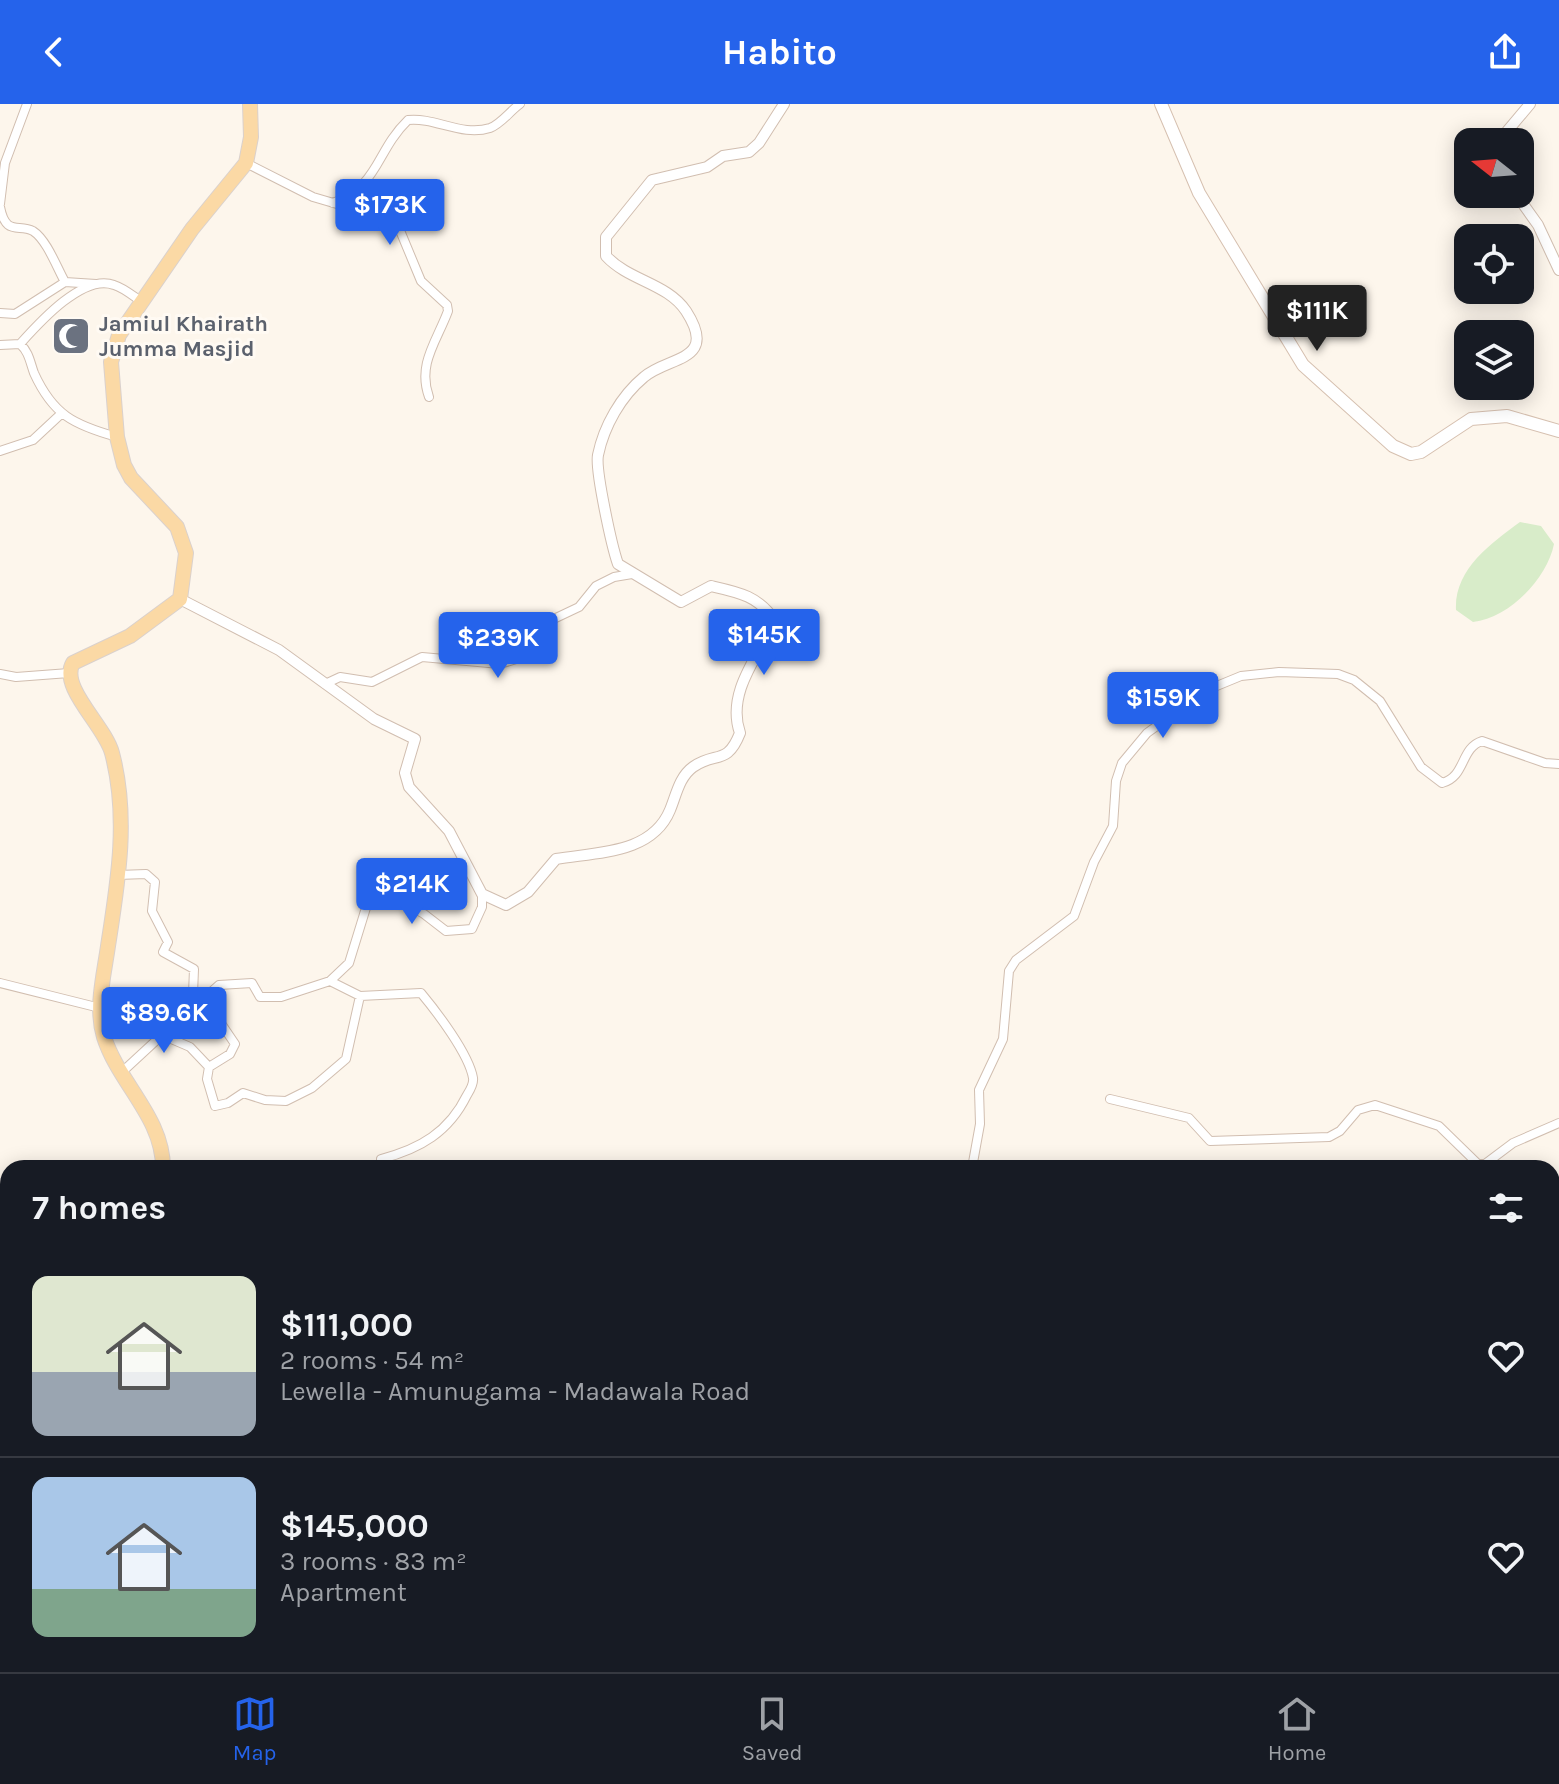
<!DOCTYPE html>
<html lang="en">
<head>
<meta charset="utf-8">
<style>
  body { margin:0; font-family:Karla,sans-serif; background:#242831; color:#f1f3f6; height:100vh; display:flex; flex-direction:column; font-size:30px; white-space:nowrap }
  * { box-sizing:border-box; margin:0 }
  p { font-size:26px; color:#9ea1a6 }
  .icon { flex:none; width:44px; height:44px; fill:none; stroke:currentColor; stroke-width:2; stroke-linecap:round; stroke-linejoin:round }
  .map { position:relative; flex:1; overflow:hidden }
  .drawer { position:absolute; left:0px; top:1056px; width:1560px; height:512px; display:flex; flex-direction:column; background:#171b24; border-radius:24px 24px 0 0; box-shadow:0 4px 20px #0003 }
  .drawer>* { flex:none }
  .needle { width:52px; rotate:287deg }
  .tools { position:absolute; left:1454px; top:24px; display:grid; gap:16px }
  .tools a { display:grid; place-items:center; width:80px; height:80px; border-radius:16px; background:#171b24; box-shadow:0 4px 20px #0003; font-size:40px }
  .price { position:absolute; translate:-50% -68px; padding:0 18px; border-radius:8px; background:#2563eb; color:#fff; font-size:26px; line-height:52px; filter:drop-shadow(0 2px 4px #0008) }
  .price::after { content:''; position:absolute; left:50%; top:48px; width:24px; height:18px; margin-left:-12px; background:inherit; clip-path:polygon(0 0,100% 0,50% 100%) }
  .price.on { background:#222; color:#fff }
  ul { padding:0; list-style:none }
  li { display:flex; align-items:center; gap:24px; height:200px; padding:0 32px }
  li+li { border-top:2px solid #363941 }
  li span { display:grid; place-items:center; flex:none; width:224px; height:160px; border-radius:16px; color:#555 }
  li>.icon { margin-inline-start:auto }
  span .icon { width:96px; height:96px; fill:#fffc; stroke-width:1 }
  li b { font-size:34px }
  h2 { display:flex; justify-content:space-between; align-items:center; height:96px; padding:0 32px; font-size:34px }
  header { display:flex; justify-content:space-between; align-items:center; height:104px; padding:0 32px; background:#2563eb; color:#fff; font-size:36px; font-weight:700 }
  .dock { display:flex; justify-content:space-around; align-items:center; height:112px; border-top:2px solid #363941; background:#171b24; font-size:22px; color:#9ea1a6 }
  .dock a { display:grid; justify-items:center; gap:4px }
  .dock .on { color:#2563eb }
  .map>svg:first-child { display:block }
  .green { fill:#d8ecc9 }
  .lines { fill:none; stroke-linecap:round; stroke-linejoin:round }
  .stream { stroke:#a5d3da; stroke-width:2 }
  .minor-casing { stroke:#d1beb0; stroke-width:10 }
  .tertiary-casing { stroke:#d1beb0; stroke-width:12 }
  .secondary-casing { stroke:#d6c0b0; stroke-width:14 }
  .primary-casing { stroke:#dad1cd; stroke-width:16 }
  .minor { stroke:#fff; stroke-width:8 }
  .tertiary { stroke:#fff; stroke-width:10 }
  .secondary { stroke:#fff; stroke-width:12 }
  .primary { stroke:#fbd9a5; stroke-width:14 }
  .labels { text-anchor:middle; stroke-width:6; stroke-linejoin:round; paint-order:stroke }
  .worship-label { font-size:22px; font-weight:bold; fill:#5b616d; stroke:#fffaf3; text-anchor:start }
</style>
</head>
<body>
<header><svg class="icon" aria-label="back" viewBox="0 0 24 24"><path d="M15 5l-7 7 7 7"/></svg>Habito<svg class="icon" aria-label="share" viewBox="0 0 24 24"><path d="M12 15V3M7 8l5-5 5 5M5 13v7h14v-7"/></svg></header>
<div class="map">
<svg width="1559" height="1568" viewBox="0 0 1559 1568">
  <rect width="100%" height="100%" fill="#fdf6ec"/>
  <path class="green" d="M1520,418L1541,422L1554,440C1547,475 1509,514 1473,518L1456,506C1454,466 1490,440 1520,418Z"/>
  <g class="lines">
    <path class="stream" d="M0,1400L8,1392"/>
    <g class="minor-casing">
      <path id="minor" d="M246,59L313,93L371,110L394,112L421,177L447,201L448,207C437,237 417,260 429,293
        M333,99C380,81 375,48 408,16C435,13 462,33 490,24C501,20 510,7 520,0
        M0,100L5,59L27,0
        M0,103C6,133 19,119 33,127C47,136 57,164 65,178
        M0,209L15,210L65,178L96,180
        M20,240C29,248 30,258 34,269C53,311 74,321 117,333
        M0,241L20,240C38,220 83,169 114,181C124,184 133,192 142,198
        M0,347L33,336L62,309
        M0,570L16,573L69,569
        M325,580L340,573L372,578L422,553L500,560L526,552L541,521L579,503L596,482L614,473L632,470
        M118,771L146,770L155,778L152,807L168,838L163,848L194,865L193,890L216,912L235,940L230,950L209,963L207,975L215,1002L228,999L243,989L265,996L286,997L312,984L346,955L360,892L421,889C436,907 469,950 473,974C474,980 470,986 467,991C449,1028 420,1045 381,1055V1064
        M330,877L349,859L373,781L424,810L446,827L472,825L482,803V790
        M0,879L100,904
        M216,911L210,889L219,881L252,879L260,893H281L330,877L360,892
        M122,968L162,931L190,943L209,963
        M1110,995L1189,1014L1210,1037L1329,1033L1340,1027L1358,1006L1375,1001L1439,1022L1478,1060H1485L1513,1039L1559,1019
        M972,1064L980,1020L979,986L1003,935L1009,867L1016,856L1074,812L1094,758L1113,722L1116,677L1122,659L1147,629L1207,586L1241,572L1279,568L1338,570L1354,576L1380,597L1421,663L1442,679C1466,673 1460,644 1482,637L1545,659L1559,660
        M0,1155L8,1153
        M0,1312L8,1315
        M1552,1398L1559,1402
        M0,1461H8
        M49,1568L51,1560
        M1211,1568L1223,1560
        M1311,1568L1313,1560"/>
    </g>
    <g class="tertiary-casing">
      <path id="tertiary" d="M1498,38L1530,0
        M1516,90L1538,121L1559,166
        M180,495L279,546L374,615L415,635L405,669L409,683L449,727L482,790L506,801L528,788L556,755C597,748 652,750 670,706C676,692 679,673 693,663C716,647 727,662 740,629C726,589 758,552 775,517C759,492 738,488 711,482L681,498L618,460C612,443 595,366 598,351C604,322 621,292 644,273C668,252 719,258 686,207C667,179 629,177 606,152V133L652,76L707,63L723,52L749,48L759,39L784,0
        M1552,1434L1559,1426
        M1552,1543L1559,1550"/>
    </g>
    <g class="secondary-casing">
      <path id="secondary" d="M1161,0L1199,89L1303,261L1393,342L1411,350L1421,348L1471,315L1507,312L1559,327"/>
    </g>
    <g class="primary-casing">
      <path id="primary" d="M163,1064C163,1013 119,980 104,933C95,904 104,871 108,842C118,778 129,713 112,649C105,622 59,583 73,559L130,532L180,495L186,449L177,423L131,374L124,361L117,333L111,258L119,231L192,125L246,59L251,33L250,0
        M0,1343L8,1325"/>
    </g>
    <use href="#minor" class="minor"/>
    <use href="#tertiary" class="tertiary"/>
    <use href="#secondary" class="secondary"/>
    <use href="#primary" class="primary"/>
  </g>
  <defs>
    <g id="mosque-square" transform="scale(2)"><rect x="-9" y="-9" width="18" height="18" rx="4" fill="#6b7280" stroke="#fffaf3"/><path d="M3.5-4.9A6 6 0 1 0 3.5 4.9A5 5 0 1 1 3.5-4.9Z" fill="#fff"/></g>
  </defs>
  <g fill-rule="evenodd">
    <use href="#mosque-square" x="71" y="232"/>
  </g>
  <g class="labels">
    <g class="worship-label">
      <text x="99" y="227">Jamiul Khairath<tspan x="99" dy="25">Jumma Masjid</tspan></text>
    </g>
  </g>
</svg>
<div class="tools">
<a><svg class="needle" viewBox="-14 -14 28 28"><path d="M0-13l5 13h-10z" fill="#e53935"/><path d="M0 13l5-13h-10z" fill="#9ea1a6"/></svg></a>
<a><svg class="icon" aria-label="locate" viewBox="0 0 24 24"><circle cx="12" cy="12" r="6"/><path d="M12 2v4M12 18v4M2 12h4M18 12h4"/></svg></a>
<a><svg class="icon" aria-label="layers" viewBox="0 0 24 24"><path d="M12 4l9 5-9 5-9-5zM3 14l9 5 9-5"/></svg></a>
</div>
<b class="price" style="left:390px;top:143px">$173K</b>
<b class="price on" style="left:1317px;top:249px">$111K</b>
<b class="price" style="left:764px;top:573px">$145K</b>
<b class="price" style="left:498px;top:576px">$239K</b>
<b class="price" style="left:1163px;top:636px">$159K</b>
<b class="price" style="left:412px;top:822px">$214K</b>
<b class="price" style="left:164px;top:951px">$89.6K</b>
<section class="drawer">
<h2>7 homes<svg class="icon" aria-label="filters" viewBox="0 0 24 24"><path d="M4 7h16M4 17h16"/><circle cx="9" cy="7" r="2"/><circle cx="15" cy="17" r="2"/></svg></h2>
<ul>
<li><span style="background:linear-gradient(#dfe7d0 60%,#9aa5b1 0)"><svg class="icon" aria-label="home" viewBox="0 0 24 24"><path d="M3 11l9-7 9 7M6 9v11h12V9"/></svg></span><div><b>$111,000</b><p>2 rooms · 54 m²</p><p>Lewella - Amunugama - Madawala Road</p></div><svg class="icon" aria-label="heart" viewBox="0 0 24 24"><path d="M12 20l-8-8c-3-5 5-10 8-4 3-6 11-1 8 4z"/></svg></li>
<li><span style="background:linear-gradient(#a9c7e8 70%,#7fa58c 0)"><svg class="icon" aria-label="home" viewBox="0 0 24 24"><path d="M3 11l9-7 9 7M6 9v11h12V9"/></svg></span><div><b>$145,000</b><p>3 rooms · 83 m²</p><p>Apartment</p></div><svg class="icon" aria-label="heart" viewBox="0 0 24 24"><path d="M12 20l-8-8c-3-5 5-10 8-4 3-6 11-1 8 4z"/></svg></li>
</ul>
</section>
</div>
<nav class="dock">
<a class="on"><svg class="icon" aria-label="map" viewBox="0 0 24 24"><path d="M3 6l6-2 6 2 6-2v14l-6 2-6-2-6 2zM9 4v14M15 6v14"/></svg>Map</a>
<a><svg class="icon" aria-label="saved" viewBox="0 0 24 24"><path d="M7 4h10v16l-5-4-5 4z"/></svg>Saved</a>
<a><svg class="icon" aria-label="home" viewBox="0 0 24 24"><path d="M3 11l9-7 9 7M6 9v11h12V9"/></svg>Home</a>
</nav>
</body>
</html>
